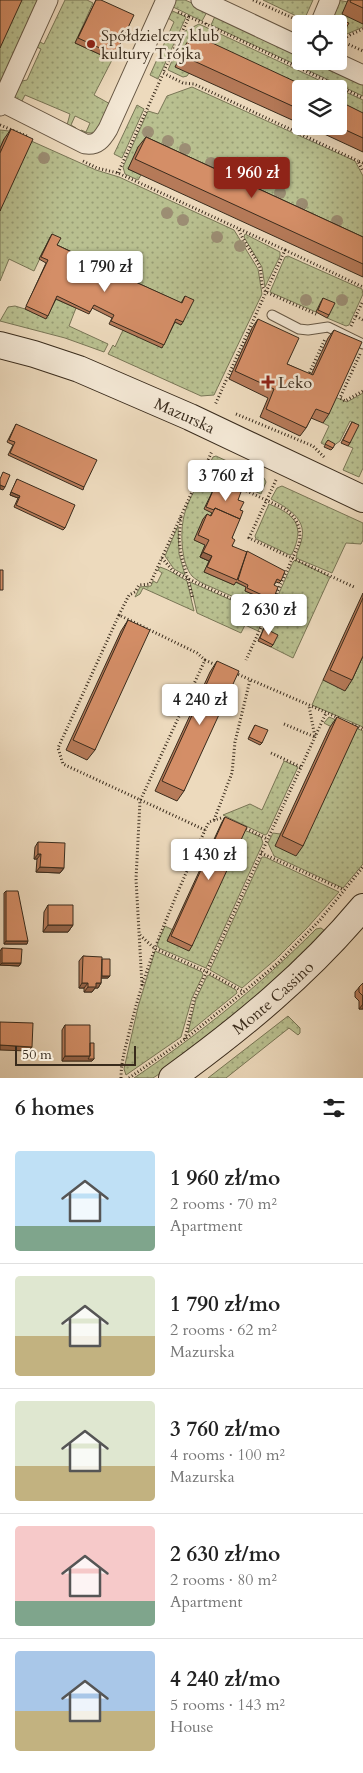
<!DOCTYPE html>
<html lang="en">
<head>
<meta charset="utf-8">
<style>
  body { margin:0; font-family:Cardo,serif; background:#f6f6f6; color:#222; height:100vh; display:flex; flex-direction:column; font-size:19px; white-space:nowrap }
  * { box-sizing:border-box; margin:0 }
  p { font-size:16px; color:#767676 }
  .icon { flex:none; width:28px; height:28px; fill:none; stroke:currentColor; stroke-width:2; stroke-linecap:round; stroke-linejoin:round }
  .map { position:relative; height:1078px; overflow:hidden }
  .drawer { display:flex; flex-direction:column; background:#fff; flex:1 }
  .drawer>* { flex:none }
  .controls { position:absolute; left:292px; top:15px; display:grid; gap:10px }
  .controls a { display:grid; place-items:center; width:55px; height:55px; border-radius:5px; background:#fff; box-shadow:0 5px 20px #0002; font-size:25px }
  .scale { position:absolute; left:15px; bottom:12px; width:121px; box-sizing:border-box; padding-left:5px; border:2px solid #392b1c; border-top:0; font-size:14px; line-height:18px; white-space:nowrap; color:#392b1c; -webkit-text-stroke:4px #f3e7d4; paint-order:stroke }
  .price { position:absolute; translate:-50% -42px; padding:0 11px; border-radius:5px; background:#fff; color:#222; font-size:16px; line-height:32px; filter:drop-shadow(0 1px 2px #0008) }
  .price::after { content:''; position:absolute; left:50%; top:30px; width:15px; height:11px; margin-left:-8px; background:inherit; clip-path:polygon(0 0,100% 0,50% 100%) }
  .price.active { background:#8f2418; color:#fff }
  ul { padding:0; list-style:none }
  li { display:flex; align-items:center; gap:15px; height:125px; padding:0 15px }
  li+li { border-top:1px solid #e0e0e0 }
  li span { display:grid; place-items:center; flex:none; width:140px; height:100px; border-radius:5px; color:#555 }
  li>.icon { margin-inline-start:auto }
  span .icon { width:60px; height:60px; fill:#fffc; stroke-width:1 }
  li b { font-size:21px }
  h2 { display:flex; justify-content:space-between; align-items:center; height:60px; padding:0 15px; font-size:21px }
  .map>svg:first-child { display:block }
  .grass { fill:url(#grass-dots); stroke:#797656 }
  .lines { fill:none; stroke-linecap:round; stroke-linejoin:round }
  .lane-casing { stroke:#665744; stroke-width:11 }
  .street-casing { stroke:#665744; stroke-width:21 }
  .secondary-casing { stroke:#392b1c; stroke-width:28 }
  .path { stroke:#392b1c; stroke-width:3; stroke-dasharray:1 2.5; stroke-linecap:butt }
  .lane { stroke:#f3e7d4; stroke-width:9 }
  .street { stroke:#f3e7d4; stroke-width:19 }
  .secondary { stroke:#f3e7d4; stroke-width:26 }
  .tree { fill:#9c8e74 }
  .wall { fill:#b67a59; stroke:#392b1c }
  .shaded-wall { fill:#946348; stroke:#392b1c }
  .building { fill:#d48e67; stroke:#392b1c }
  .poi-dot { fill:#8f2418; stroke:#f3e7d4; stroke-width:2 }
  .labels { text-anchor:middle; stroke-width:5; stroke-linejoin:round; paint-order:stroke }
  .poi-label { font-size:16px; fill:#392b1c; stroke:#f3e7d4; text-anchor:start }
  .street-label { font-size:16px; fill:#392b1c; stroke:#f3e7d4 }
</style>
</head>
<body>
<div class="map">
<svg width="363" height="1078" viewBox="0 0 363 1078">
  <defs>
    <pattern id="grass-dots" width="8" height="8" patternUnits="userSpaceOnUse" patternTransform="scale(1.25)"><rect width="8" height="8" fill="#b9c090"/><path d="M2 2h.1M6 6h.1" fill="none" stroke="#979c75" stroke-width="1.8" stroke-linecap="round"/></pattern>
  </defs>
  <rect width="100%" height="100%" fill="#eddabd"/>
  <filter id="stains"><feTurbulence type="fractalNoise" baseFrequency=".004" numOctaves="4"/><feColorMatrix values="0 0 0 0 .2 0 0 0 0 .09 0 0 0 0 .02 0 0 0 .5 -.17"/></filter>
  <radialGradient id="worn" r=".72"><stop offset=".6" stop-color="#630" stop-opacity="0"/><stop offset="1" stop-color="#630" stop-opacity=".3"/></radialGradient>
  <path class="grass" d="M20,0H43L0,93V43Z
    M65,0H87L93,3L75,43L112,60L94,95L112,105L96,132L91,133L80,132L81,130L86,132L90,123L75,116L71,125L76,128L75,130L67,125L70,114L25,95L21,103L14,98L22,81L27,80L41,49L35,46L36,40L44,44Z
    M176,0H185L208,10L202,21L169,5Z
    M263,0H313L305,18L315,23L313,24Z
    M337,0L348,2L363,24V27L347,34L345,31L347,26L338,22L334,24L330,17Z
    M168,9L186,17L158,79L150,75L174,22L168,18Z
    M216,14L301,55V61H316L363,83V96L211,25Z
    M199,24L338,89H301L189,73L187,76L183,77L168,70L185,31Z
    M192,87L355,161L363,176V251L139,147L128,169L141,175L138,180L125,174L123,167L148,111L158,114L167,96Z
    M339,89L363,100V126L339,114Z
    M137,105L144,109L122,158L114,154Z
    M0,130L9,131L96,170L119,177L234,230L258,269L262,294L214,395L201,396L108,354L113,345L115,347L123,330L174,322L181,325L180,306L55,248L50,237L34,271L9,259L0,281V206L4,139L0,148Z
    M245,234L280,252V256L265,287L262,267L244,237Z
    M288,256L362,289L363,294L349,325L346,326L327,318L333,306L321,301L316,312L270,292L285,257Z
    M55,299L76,308L69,326L108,344L104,352L65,338L0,321L8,307L15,306L25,309L46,318Z
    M363,393V468L359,477L343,470L353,448L348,446L355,423L350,421L340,441L333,446L326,443L325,445L321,443L329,426L323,423L335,397L347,402Z
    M216,456L264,478L266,482L261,494L209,471L208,467L213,457Z
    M207,474L216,479C213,490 214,501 212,512C210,522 201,531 195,540L205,545L200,557L209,561L204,572L234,585L235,582L246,587L245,591L271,602L266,611L202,583C199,581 195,579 192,576C181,563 180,532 184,516C187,502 196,489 201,476Z
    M282,486L363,523V540L361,544L346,543L332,573L296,558C297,551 301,545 302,538C306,518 286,507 271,499L277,488Z
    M269,504C296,515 305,526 292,554L290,555L256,539L255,536Z
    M178,526L179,554L185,575L174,569L165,556Z
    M295,560L330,577L293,658L271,647L262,631L293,562Z
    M160,567C170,570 178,576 187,581L194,611L143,588L140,594L135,597L140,587L151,586L153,581L157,583L162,573L158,570Z
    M190,582L263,614L265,616L258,631L245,625L241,633L197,613Z
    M363,651V727L312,705L323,680Z
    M329,717L363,731V864L343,888L274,856L268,843L273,833L280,834L351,737L324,723Z
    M284,761L298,767L267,834L265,835L223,815L250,804L262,810Z
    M244,830L261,837L263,843L206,968L159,948L157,944L165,926L173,930L168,941Z
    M262,857H265L339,892L307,928L276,959L242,988L210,970Z
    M321,928L325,931L315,946L188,1055L153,1078H134C202,1032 258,987 316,929Z
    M155,951L202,972L203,975L192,998L181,1037L126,1075L124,1069L138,1007Z
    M209,975L236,990L237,993L188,1033L196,999L207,976Z
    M288,1016L300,1028V1033L298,1035L289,1028L226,1078H208Z"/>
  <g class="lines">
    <g class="lane-casing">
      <path id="lane" d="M272,315L299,329L308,330L328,327L363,344"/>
    </g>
    <g class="street-casing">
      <path id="street" d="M201,0L301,47
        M320,24L330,0
        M333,61L363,75
        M2,102L85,144C97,146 102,139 108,129L166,0
        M0,106L48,0"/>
    </g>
    <g class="secondary-casing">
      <g id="secondary">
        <path id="s1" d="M0,345L34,354L79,369L190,417L363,499"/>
        <path id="s2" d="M172,1078C241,1028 308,973 363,907"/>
      </g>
    </g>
    <path class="path" d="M253,0L304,23
      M178,12L189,17
      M206,23V24L363,98
      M206,24L189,17L163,73L183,83L194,84L358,161
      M339,40L363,51
      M341,41L350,35L363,29
      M0,125L29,137
      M83,161L97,168L118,173L285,250L215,405
      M363,163L358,161L363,172
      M118,173L163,74
      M239,230C244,243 253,253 259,265C263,275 259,284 266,292L318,315
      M285,250L363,287
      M356,316L363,320
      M351,326L363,301
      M360,354L340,398L345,401L363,391
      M308,376L325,339
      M236,414L313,446L324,457
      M202,470L283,508C297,517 302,528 299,544L246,660
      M276,480L249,538L354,587
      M181,517L179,539L181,554L193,599
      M162,558L173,571L180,575L267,615
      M119,615L129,595L135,592L139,585L150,584L202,470L205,467L212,451
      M235,673L339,718
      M284,724L315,737L309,706
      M352,724L363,729
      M271,753L301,767
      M214,820L232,773L235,742L250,680
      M243,827L267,839
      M205,830L63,764L58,748L119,615L197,653L205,660
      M261,853L344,890
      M140,935L154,948L207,972L244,992
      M142,985L136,879L140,801L205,660L218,666
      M185,1039L194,999L326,713
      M121,1078C121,1061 126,1046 130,1029C147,958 176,896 205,830L209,822L221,818L228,821
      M129,1078L185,1039L240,995L278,963L320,920L363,867"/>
    <use href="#lane" class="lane"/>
    <use href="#street" class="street"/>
    <use href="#secondary" class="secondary"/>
  </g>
  <g class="tree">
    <circle cx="148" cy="132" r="6"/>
    <circle cx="168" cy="141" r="6"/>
    <circle cx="185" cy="149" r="6"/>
    <circle cx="44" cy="158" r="6"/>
    <circle cx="211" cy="163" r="6"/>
    <circle cx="249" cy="180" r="6"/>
    <circle cx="280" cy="193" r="6"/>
    <circle cx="302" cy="204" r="6"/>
    <circle cx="167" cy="213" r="6"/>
    <circle cx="183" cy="220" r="6"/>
    <circle cx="337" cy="221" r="6"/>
    <circle cx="217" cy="237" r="6"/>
    <circle cx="240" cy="246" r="6"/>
    <circle cx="306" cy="300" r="6"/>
    <circle cx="342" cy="300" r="6"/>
  </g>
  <path class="wall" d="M96,0H101L115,55L112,60L75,43Z
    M348,0H363V24L342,14Z
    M340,20L346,28L345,31L339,28V24H337Z
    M193,34L301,89V124L175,67L186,44Z
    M363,113V152L307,126H339Z
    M11,129L0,211V148L4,139Z
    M146,137L363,237V277L128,169L138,147Z
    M52,234L57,245L109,269L113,262L131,280L181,303L185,296L183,322L181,325L175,322L162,348L109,324L112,318L92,308L89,314L56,299L46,319L25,309L46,263L39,259Z
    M323,298L329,315L327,318L316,312Z
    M258,319L287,364L311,375L328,338L334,330L329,414L323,423L311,418L306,428L300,436L260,417L268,398L229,379L252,328Z
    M352,422L350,443L348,446L341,443Z
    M16,424L84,487L83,490L8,455L13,445L7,442Z
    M328,440L333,448L331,450L324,447Z
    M17,479L65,528L63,530L14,507L18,498L10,495Z
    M215,486L227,491L230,487L238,500L240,510L232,538V546L281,581L279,583L276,582L274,585L273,600L271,602L245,591L246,587L236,582L234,585L204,572L209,561L200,557L205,545L194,540L203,519L207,514L210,516L212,513L204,509Z
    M363,593V656L352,680L345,691L323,680Z
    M128,620L95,750L87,760L66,750L121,631Z
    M264,628L273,645L271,647L258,641Z
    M217,661L184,791L177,801L155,791L210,672Z
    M337,717L303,846L296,856L275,846L330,727Z
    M255,725L262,743L260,745L248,739Z
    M225,817L192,946L189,951L167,941L222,822Z
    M38,842L64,868L60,873L36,872L37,859H34L35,847Z
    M6,891L27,944H4V893Z
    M48,905L73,925L68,932H43L44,912Z
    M2,948L21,963L19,966L0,965V951Z
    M83,956L102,959L108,978H101V983L98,988H95L92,992H84V988H79V961Z
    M363,983V1009H359V1001L355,997V992Z
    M65,1025L90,1043L94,1059L92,1061H62V1030Z"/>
  <path class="shaded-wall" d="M0,485L5,487L3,490L0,489Z
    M11,492L20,496L18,498L10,495Z
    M203,552L212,556L209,561L200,557Z
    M38,854H41L37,859H34Z
    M40,867L64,868L60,873L36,872Z
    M48,925H73L68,932H43Z
    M6,941H28L27,944H4Z
    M2,963H21L19,966L0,965Z
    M100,976H110L108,978H98Z
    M82,983H88L84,988H79Z
    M96,983H101L98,988H95L92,992H84L88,987Z
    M363,1004V1009H359Z
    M0,1045L32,1047L29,1051L0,1050Z
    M65,1056H90L94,1059L92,1061H62Z"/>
  <path class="building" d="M0,0H22L0,48Z
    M96,0H101L134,15L115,55L78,38Z
    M351,0H363V8L350,2Z
    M340,20L349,23L346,28L338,24Z
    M193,34L311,89H301V110L183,56Z
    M339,101L363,113V138L337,126H339Z
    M11,129L33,139L0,211V153Z
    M146,137L363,237V264L135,159Z
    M52,234L61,238L57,245L109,270L113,262L134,272L131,280L182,303L185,296L194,300L183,322L176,319L164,345L111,321L114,315L94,305L90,312L57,296L48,316L26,306L48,260L41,257Z
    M323,298L335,303L329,315L318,310Z
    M258,319L299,338L287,364L313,375L334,330L362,342L329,414L316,409L306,428L266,409L274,389L235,371Z
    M352,422L359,425L350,443L343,440Z
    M16,424L97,460L84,487L10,453L15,442L9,440Z
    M328,440L335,444L333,448L325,444Z
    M3,472L10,475L5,487L0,485V479Z
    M17,479L75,505L65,528L16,505L20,496L11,492Z
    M215,486L228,492L230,487L241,492L238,500L244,502L240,510L243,511L240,519L215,508L214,510L206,507Z
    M215,508L240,519L232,538L235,540L232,546L247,552L237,580L207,567L212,556L203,552L209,540L198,535L207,514L211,516Z
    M247,551L285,571L281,581L277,579L274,585L278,587L273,600L247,588L248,585L238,580Z
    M0,570H3V590H0Z
    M363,598V656L352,680L330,670Z
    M128,620L150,630L95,750L73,740Z
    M264,628L278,635L273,645L260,638Z
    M217,661L239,671L184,791L162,781Z
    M337,717L358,727L303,846L282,836Z
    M255,725L268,730L262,743L249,737Z
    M225,817L247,827L192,946L171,936Z
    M38,842L65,843L64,868L40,867L41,854H38Z
    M6,891H18L28,941H6Z
    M48,905H73V925H48Z
    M2,948L22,949L21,963H2Z
    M83,956L102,957L101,983H96V987H88V983H82Z
    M102,959H110V976H102Z
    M363,983V1004V996L359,992V987Z
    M0,1022L33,1023L32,1047L0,1045Z
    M65,1025H90V1056H65Z
    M90,1043H94V1059H88L90,1056Z"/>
  <g class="poi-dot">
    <circle cx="91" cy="44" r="5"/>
    <path d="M265.5 374.5h5v5h5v5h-5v5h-5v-5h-5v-5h5z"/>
  </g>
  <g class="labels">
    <g class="poi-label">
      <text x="101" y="41">Spółdzielczy klub<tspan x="101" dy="18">kultury Trójka</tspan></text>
      <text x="278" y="388">Leko</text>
    </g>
    <g class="street-label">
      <text dy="6" stroke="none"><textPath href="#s1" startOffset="198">Mazurska</textPath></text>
      <text dy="6" stroke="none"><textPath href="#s2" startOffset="129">Monte Cassino</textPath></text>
    </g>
  </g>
  <rect width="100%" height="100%" filter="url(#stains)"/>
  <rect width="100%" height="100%" fill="url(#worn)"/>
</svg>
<div class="controls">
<a><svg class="icon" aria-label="locate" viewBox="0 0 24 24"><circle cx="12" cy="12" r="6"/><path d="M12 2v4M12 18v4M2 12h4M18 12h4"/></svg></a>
<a><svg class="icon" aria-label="layers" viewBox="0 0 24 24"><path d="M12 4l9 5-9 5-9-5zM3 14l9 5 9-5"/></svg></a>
</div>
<div class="scale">50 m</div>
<b class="price active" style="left:252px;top:199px">1 960 zł</b>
<b class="price" style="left:105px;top:293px">1 790 zł</b>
<b class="price" style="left:226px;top:502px">3 760 zł</b>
<b class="price" style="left:269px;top:636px">2 630 zł</b>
<b class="price" style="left:200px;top:726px">4 240 zł</b>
<b class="price" style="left:209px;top:881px">1 430 zł</b>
</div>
<section class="drawer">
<h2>6 homes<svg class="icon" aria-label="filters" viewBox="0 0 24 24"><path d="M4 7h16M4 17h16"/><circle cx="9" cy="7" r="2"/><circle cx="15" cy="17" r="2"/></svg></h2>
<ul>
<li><span style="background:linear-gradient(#bfe0f5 75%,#7fa58c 0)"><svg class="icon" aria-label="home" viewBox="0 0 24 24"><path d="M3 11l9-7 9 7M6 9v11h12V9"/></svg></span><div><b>1 960 zł/mo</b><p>2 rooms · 70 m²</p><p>Apartment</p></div></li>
<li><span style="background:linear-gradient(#dfe7d0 60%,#c2b280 0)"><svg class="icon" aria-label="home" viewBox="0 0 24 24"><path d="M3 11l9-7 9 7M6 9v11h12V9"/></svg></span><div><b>1 790 zł/mo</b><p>2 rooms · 62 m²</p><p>Mazurska</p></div></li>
<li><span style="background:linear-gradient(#dfe7d0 65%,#c2b280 0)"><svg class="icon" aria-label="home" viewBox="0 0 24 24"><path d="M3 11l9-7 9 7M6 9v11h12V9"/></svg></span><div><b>3 760 zł/mo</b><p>4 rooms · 100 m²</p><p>Mazurska</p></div></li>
<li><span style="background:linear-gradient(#f6c9c9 75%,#7fa58c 0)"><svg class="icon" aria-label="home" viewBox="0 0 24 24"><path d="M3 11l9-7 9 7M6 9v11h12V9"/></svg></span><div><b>2 630 zł/mo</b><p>2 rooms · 80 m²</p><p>Apartment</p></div></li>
<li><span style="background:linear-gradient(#a9c7e8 60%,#c2b280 0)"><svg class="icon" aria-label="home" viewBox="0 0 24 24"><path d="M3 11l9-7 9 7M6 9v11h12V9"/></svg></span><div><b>4 240 zł/mo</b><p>5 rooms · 143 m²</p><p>House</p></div></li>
</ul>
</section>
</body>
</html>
